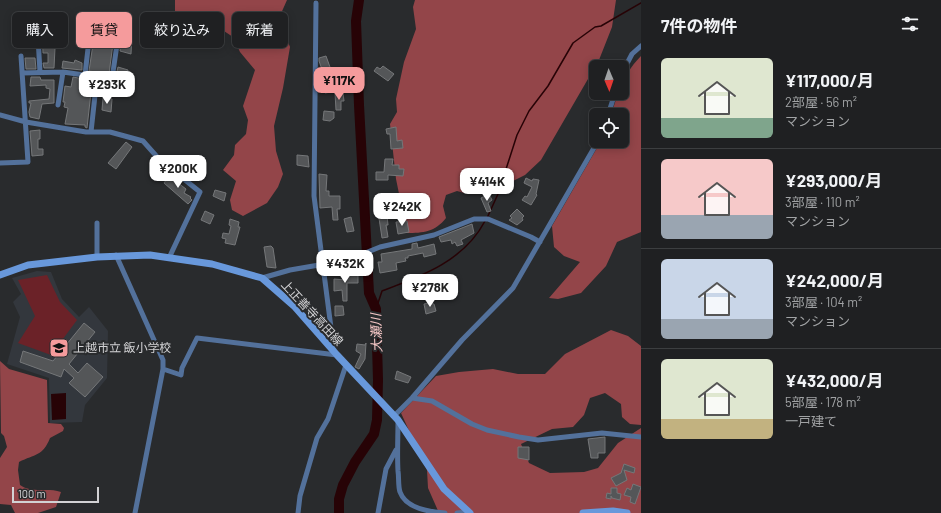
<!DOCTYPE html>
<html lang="ja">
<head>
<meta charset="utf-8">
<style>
  body { margin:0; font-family:Barlow,"Noto Sans JP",sans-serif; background:#2c2d2f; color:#f1f3f6; height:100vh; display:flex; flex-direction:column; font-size:15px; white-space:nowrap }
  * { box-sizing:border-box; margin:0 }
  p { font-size:13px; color:#a1a3a5 }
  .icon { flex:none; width:22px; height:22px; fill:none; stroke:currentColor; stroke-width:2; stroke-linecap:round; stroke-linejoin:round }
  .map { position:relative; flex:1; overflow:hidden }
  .details { display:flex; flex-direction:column; background:#1f2022; width:300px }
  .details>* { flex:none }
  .guide { position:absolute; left:12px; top:12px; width:380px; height:36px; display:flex; gap:8px }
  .needle { width:26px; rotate:178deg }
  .fabs { position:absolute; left:589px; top:60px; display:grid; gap:8px }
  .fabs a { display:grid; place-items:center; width:40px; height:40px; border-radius:6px; background:#1f2022; box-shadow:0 2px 10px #0003,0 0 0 1px #3c3e40; font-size:20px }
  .scale { position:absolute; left:12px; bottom:10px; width:87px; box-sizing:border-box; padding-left:4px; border:2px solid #d2d2d4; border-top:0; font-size:11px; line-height:14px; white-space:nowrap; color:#d2d2d4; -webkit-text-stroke:3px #292b2d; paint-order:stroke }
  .price { position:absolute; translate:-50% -34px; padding:0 9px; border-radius:8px; background:#fff; color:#222; font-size:13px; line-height:26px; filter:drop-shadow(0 1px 2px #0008) }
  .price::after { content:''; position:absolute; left:50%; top:24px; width:12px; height:9px; margin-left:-6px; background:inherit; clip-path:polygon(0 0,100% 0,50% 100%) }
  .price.selected { background:#f59b9c; color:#111 }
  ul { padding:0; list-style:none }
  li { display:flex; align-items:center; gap:12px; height:100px; padding:0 20px }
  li+li { border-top:1px solid #3c3e40 }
  li span { display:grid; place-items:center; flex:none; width:112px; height:80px; border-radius:6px; color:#555 }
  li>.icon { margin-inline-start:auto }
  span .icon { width:48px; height:48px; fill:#fffc; stroke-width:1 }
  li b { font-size:17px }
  h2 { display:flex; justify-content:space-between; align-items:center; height:48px; padding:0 20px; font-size:17px }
  .pill { padding:0 14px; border-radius:6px; background:#1f2022; box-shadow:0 2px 10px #0003,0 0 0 1px #3c3e40; font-size:14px; line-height:36px }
  .pill.selected { background:#f59b9c; color:#111 }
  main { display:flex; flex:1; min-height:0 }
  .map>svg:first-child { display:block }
  .built { fill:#33373d }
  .green { fill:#6b2228 }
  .forest { fill:#934549 }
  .water { fill:#270306 }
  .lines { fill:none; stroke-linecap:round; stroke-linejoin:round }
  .stream { stroke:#270306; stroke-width:1.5 }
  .river { stroke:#270306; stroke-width:10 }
  .building { fill:#545658; stroke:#757779 }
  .minor { stroke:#53719b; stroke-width:5 }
  .secondary { stroke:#6898db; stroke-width:7 }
  .labels { text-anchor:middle; stroke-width:4; stroke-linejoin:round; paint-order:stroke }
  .street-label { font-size:12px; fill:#d2d2d4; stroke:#292b2d }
  .poi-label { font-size:12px; fill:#d2d2d4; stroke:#292b2d; text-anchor:start }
  .water-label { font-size:13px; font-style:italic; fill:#fbcbca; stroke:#292b2d }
</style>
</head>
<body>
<main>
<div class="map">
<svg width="641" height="513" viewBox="0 0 641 513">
  <rect width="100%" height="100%" fill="#292b2d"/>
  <path class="built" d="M37,271L51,272L62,299L79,317L89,307L108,331L107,378L85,405L82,422L50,423L49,378L7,364L20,317L13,302L21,294L12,278Z"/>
  <path class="green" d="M47,275L60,302L77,320L51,355L18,343L35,316L18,280Z"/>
  <path class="forest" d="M175,0H287L279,18L290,47L283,88L274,126L276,151L283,174L278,187L267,203L243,216L232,210L230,200L236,181L223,170L234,155L235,145L246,134L248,120L243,106L255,70L240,52L233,37L212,23L190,21L175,12Z
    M415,0H616L612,27L599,60L541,160L525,175L505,185L479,192L464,193L457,191L446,195L443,206L446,218C435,232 423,233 407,233L396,179L390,124L397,112L396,99L404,62L416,29L413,7Z
    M641,56V232L617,242L606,266L581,293L558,299L549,298L580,262L564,256L554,247L552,226L601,141H622V115H611L618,93H622C622,79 631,66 641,56Z
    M611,330L628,336L641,346V425L630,424L622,417L621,404L605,393L590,398L584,415L573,427L552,429L521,444L529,463L550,473L584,472L598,468L618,443L641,428V513H439L428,488L427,470L401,413L436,376L459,372L493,369L518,374H545L565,354Z
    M0,361L9,369L47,380L48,423L61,424L64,428L63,431L50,438C43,456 35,454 19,462L18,470L20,485C33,494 47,487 61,492L56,507L38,513H15L11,505L0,504V458L7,447L4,436L1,433Z"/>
  <path class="water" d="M66,393V419L52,420L51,394Z"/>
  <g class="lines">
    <path class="stream" d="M487,218L498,194L517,135L529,111L548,86L573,43L595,27L601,26L641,3
      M376,309L382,291C422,276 464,261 485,221"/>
    <path class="river" d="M339,513V499L343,485L355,462L374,434L377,420L378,380L376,309L369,293L359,105L356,21L359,0"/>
  </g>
  <path class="building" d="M96,24L115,28L109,74L89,71Z
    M57,26L58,33H54L57,48H55L54,68H44L43,63H48V53H43L42,27Z
    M123,32L132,35L131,54L120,51Z
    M326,56L335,81L331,82V92L325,93V86H328L319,61V58Z
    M25,58H35L36,69H26Z
    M75,60L82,63V70L62,68L63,61L74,63Z
    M383,66L394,74L388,81L374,71L377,67L380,69Z
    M118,67L128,70L127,77L116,76Z
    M31,77H40L41,80H54V103L42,104L39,119L30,117L29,112L31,103H29V101L49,99L50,89L46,88V85L30,86Z
    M73,77L89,80L88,83H92L87,128L85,127V125L65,124L68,108L64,107L65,102H63L65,86L71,87Z
    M335,93H343L344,101H341V110H336Z
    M103,98L112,99L111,112L102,110Z
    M324,111L334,112V118L330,121L323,120Z
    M396,127L397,141L402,140L403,148L391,149L390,134H387L386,129Z
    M40,130V139H38V149H43V155L32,156L30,131Z
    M126,142L132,147L116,169L108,163Z
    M297,155L308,156L309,167L297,165Z
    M177,159L182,162L181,163L200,174L197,178L194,180L173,165Z
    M385,159H393L392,165H399V169H404L403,176L388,175V180H376V172H384Z
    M319,174L327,175L326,191H329V196H340V209H337L338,220H333L332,207L320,208Z
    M169,176L186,189L184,193L191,197L190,198L192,200L188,204L164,183Z
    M526,178L532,181L533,179L539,180L536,194L537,195L531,205L522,200L525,196L527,197L532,187L524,183Z
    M215,190L226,193L224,201L213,196Z
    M489,194L492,200L488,203L491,211L487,212L481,198Z
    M386,198V205L394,203L395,206L401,205L402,211L387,215L388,225H386L388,237L382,238L377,205H380L379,199Z
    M517,209L524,216L522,218L523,220L517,225L509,220L512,218L510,216Z
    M205,211L214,215L210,224L201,220Z
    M351,217L354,231L347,232L344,219Z
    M230,219L239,222L238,227H240L235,245L225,243L226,239L222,238L223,233L229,234L231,226L229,225Z
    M407,221L409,232L398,234L396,222Z
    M472,224L474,233L461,240L463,244L457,246L455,242L452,244L451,240L441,242L439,237Z
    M417,243L418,248L434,244L436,254L424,257L423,253L408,256V258H405L406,261L396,263L397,270L380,273L378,262H382L381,254L412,249V244Z
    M271,246L273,248L276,268L267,267L264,247Z
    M346,274H358V283H347V301H343L342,290L334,291V279L346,280Z
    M428,303L434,304L436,311L426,314L424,304Z
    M335,306H343L344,315L335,316Z
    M84,323L95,332L69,364L78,373L87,363L103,377L85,397L69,383L74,378L64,369L61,377L20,362L23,351L53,361Z
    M366,343L365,359L359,369L355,367L361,354L356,351L357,344L365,345Z
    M397,371L411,377L408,383L395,379Z
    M605,437V453H598V458H591L588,439Z
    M518,447H529V460L518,458Z
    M624,464L635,468L634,473L624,470L627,480L616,486L611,478L621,473Z
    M633,484L641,487L635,504L630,502L631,497L624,495L627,488L631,490Z
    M611,488H617V493L621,494L620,500L612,498L611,496V499L606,498L607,493L611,494Z"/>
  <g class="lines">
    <path class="minor" d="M316,3L314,196L334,351
      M37,21L40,72
      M22,73L63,72L112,79L120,24
      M622,73L632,54L641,46
      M85,75L91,22
      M58,105L63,72
      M0,115L26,122L86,132H110L143,141L159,159L200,192L169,258
      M608,115L615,93
      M91,132L97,77
      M0,163L28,162L21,56
      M97,223V257
      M116,255L163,360V369L135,513
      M262,278L290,270L348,260L380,247L434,235L474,219H488L531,237L540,242
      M163,369L181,375L182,368L197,338L337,355
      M412,398L432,401L472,424L487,430L519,437L538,440L602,433L641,437
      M394,416L412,398L462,340L513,288L598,141
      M398,421C398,438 397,454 398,471C399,477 398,486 400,492C406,509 430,512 445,513
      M298,513L300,496L317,438L328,419L346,365
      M378,513L386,469L396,450
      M457,513L468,512"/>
    <path class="secondary" d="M0,275L28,265L97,257L150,255L212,264L262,278L294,306L337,355L398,420L444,489L470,513
      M583,513L613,511L627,513"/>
  </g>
  <defs>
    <g id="school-square" transform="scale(1)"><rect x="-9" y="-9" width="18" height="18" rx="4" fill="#f59b9c" stroke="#292b2d"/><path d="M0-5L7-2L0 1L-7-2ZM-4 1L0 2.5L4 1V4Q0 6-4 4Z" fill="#111"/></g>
  </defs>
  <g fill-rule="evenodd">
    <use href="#school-square" x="59" y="348"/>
  </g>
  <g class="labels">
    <g class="street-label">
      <text transform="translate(312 313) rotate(47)" y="4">上正善寺高田線</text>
    </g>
    <g class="poi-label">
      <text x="73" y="352">上越市立 飯小学校</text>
    </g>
    <g class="water-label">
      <text transform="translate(376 333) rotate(-92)" y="5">大瀬川</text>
    </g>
  </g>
</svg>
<div class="fabs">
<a><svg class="needle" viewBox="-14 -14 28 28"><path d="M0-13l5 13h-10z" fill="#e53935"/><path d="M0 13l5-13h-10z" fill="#a1a3a5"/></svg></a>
<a><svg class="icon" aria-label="locate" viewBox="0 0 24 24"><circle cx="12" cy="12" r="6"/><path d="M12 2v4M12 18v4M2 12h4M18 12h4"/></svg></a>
</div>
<div class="scale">100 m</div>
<b class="price selected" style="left:339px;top:101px">¥117K</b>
<b class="price" style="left:107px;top:105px">¥293K</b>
<b class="price" style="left:178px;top:189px">¥200K</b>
<b class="price" style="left:487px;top:202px">¥414K</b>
<b class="price" style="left:402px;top:227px">¥242K</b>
<b class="price" style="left:345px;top:284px">¥432K</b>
<b class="price" style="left:430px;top:308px">¥278K</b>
<div class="guide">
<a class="pill">購入</a>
<a class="pill selected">賃貸</a>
<a class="pill">絞り込み</a>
<a class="pill">新着</a>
</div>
</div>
<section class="details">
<h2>7件の物件<svg class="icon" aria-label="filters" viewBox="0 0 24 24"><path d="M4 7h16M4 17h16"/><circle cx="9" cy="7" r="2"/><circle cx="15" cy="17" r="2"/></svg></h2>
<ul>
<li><span style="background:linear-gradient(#dfe7d0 75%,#7fa58c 0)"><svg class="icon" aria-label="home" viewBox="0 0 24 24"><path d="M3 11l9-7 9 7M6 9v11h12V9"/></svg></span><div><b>¥117,000/月</b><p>2部屋 · 56 m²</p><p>マンション</p></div></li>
<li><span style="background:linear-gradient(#f6c9c9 70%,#9aa5b1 0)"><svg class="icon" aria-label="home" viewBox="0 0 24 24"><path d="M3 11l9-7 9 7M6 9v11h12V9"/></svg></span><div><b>¥293,000/月</b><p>3部屋 · 110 m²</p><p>マンション</p></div></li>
<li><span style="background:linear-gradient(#c9d6e8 75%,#9aa5b1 0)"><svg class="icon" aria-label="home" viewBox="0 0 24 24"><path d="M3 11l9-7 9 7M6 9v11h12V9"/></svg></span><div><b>¥242,000/月</b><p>3部屋 · 104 m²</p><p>マンション</p></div></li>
<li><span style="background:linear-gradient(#dfe7d0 75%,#c2b280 0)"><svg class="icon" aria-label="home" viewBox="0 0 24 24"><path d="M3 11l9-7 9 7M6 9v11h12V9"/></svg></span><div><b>¥432,000/月</b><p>5部屋 · 178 m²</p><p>一戸建て</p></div></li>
</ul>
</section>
</main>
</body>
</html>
